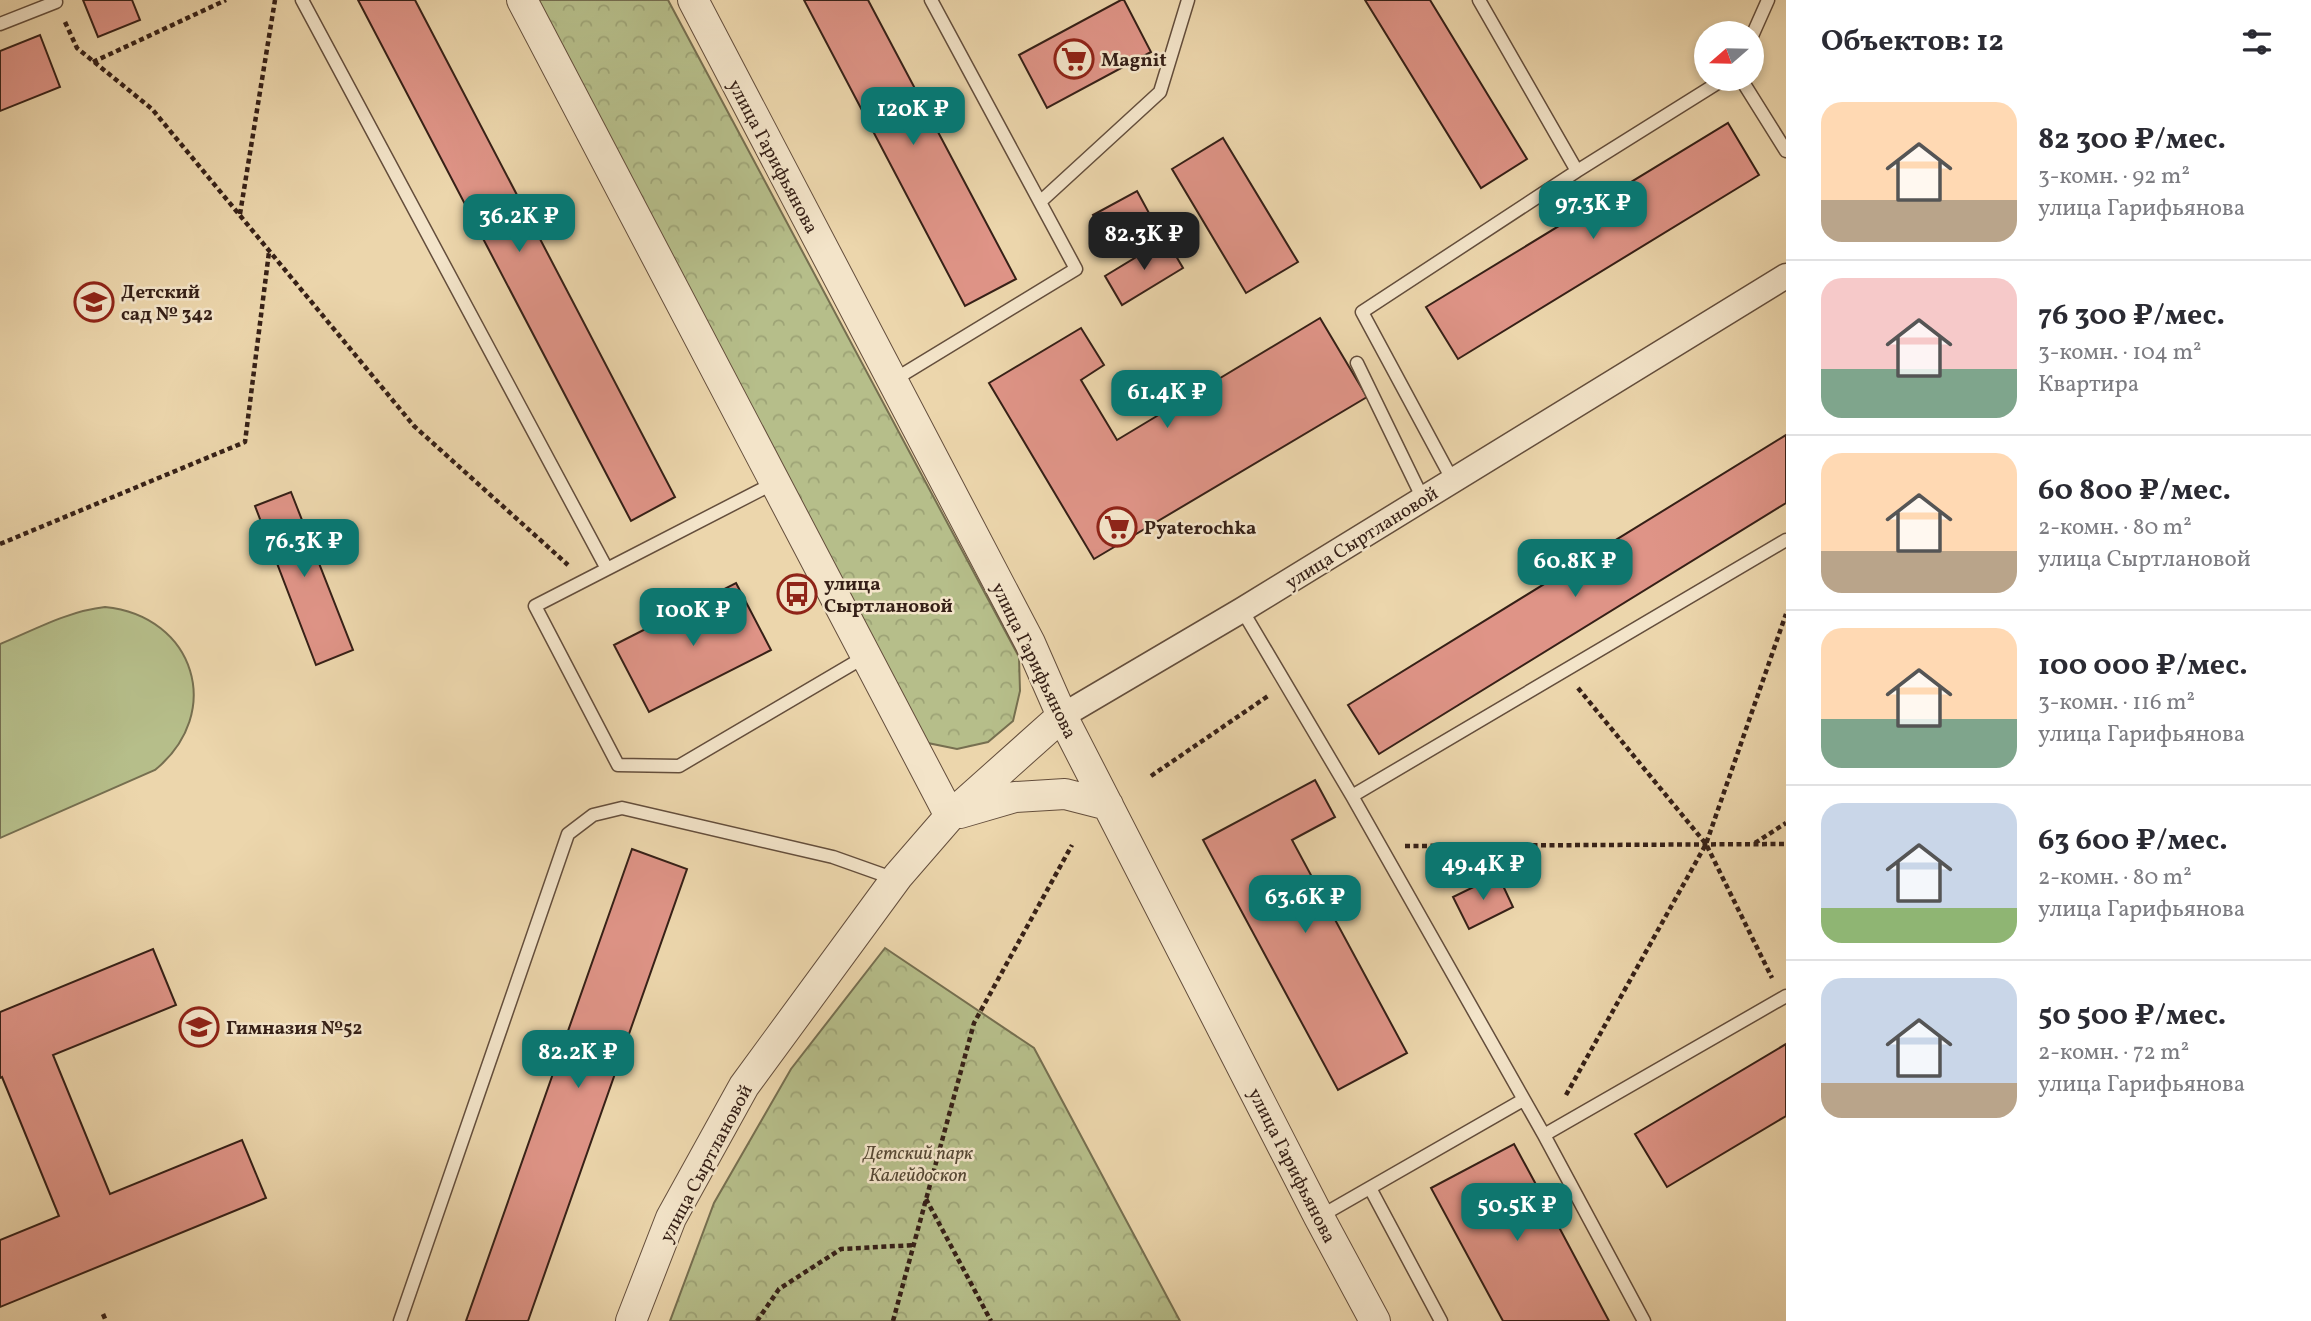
<!DOCTYPE html>
<html lang="ru">
<head>
<meta charset="utf-8">
<style>
  body { margin:0; font-family:Vollkorn,serif; background:#f2f2f3; color:#2b2b33; height:100vh; display:flex; flex-direction:column; font-size:26px; white-space:nowrap }
  * { box-sizing:border-box; margin:0 }
  p { font-size:23px; color:#7c7c81 }
  .icon { flex:none; width:38px; height:38px; fill:none; stroke:currentColor; stroke-width:2; stroke-linecap:round; stroke-linejoin:round }
  .map { position:relative; flex:1; overflow:hidden }
  .details { display:flex; flex-direction:column; background:#fff; width:525px }
  .details>* { flex:none }
  .needle { width:46px; rotate:250deg }
  .tools { position:absolute; left:1694px; top:21px; display:grid; gap:14px }
  .tools a { display:grid; place-items:center; width:70px; height:70px; border-radius:50%; background:#fff; box-shadow:0 4px 10px #0003; font-size:35px }
  .price { position:absolute; translate:-50% -60px; padding:0 16px; border-radius:14px; background:#0f766e; color:#fff; font-size:23px; line-height:46px; filter:drop-shadow(0 2px 4px #0008) }
  .price::after { content:''; position:absolute; left:50%; top:42px; width:21px; height:16px; margin-left:-10px; background:inherit; clip-path:polygon(0 0,100% 0,50% 100%) }
  .price.active { background:#222; color:#fff }
  ul { padding:0; list-style:none }
  li { display:flex; align-items:center; gap:21px; height:175px; padding:0 35px }
  li+li { border-top:2px solid #e1e1e2 }
  li span { display:grid; place-items:center; flex:none; width:196px; height:140px; border-radius:21px; color:#555 }
  li>.icon { margin-inline-start:auto }
  span .icon { width:84px; height:84px; fill:#fffc; stroke-width:1 }
  li b { font-size:30px }
  h2 { display:flex; justify-content:space-between; align-items:center; height:84px; padding:0 35px; font-size:30px }
  main { display:flex; flex:1; min-height:0 }
  .map>svg:first-child { display:block }
  .grass { fill:#b6be8a; stroke:#766f50; stroke-width:2 }
  .forest { fill:url(#forest-crowns); stroke:#766f50; stroke-width:2 }
  .building { fill:#df9487; stroke:#362017; stroke-width:2 }
  .lines { fill:none; stroke-linecap:round; stroke-linejoin:round }
  .service-casing { stroke:#644e3c; stroke-width:15 }
  .minor-casing { stroke:#644e3c; stroke-width:27 }
  .tertiary-casing { stroke:#644e3c; stroke-width:32 }
  .path { stroke:#362017; stroke-width:4.5; stroke-dasharray:5 3.5; stroke-linecap:butt }
  .service { stroke:#f3e4c9; stroke-width:12 }
  .minor { stroke:#f3e4c9; stroke-width:24 }
  .tertiary { stroke:#f3e4c9; stroke-width:30 }
  .labels { text-anchor:middle; stroke-width:5; stroke-linejoin:round; paint-order:stroke }
  .poi-label { font-size:19px; font-weight:bold; fill:#362017; stroke:#f3e4c9; text-anchor:start }
  .street-label { font-size:19px; fill:#362017; stroke:#f3e4c9 }
  .park-label { font-size:19px; font-style:italic; fill:#564834; stroke:#f3e4c9 }
</style>
</head>
<body>
<main>
<div class="map">
<svg width="1786" height="1321" viewBox="0 0 1786 1321">
  <defs>
    <pattern id="forest-crowns" width="20" height="18" patternUnits="userSpaceOnUse" patternTransform="scale(1.75)"><rect width="20" height="18" fill="#b6be8a"/><path d="M2 6a3 3 0 1 1 6 0M12 15a3 3 0 1 1 6 0" fill="none" stroke="#9da376"/></pattern>
  </defs>
  <rect width="100%" height="100%" fill="#ecd6ac"/>
  <filter id="stains"><feTurbulence type="fractalNoise" baseFrequency=".00286" numOctaves="4"/><feColorMatrix values="0 0 0 0 .2 0 0 0 0 .09 0 0 0 0 .02 0 0 0 .5 -.17"/></filter>
  <radialGradient id="worn" r=".72"><stop offset=".6" stop-color="#630" stop-opacity="0"/><stop offset="1" stop-color="#630" stop-opacity=".3"/></radialGradient>
  <path class="grass" d="M105,607C195,616 225,713 155,770L0,838V644C34,630 68,611 105,607Z"/>
  <path class="forest" d="M535,0H668L1019,657L1020,691L1013,721L988,742L957,749L928,743Z
    M885,948L1034,1048L1180,1321H670L714,1203L791,1069Z"/>
  <path class="building" d="M83,0H132L140,20L98,37Z
    M358,0H415L675,497L631,521Z
    M804,0H868L1016,279L965,306Z
    M1121,0H1124L1151,52L1047,108L1019,55Z
    M1365,0H1430L1527,159L1481,188Z
    M40,35L60,87L0,111V51Z
    M1728,123L1759,175L1458,359L1426,307Z
    M1223,138L1298,262L1246,293L1172,169Z
    M1137,191L1149,213L1105,237L1093,215Z
    M1166,239L1183,268L1122,305L1105,276Z
    M1320,318L1367,397L1094,559L989,383L1081,328L1104,365L1081,380L1117,440Z
    M1786,435V503L1379,754L1348,705Z
    M291,492L353,650L316,665L255,506Z
    M736,583L771,650L649,712L614,645Z
    M1315,780L1335,817L1292,840L1407,1053L1338,1090L1203,840Z
    M632,849L687,869L528,1321H466Z
    M1498,875L1513,907L1469,929L1453,897Z
    M153,949L176,1005L53,1055L110,1194L242,1140L266,1198L0,1307V1240L59,1216L2,1077L0,1078V1012Z
    M1786,1044V1116L1667,1187L1635,1134Z
    M1514,1144L1552,1214L1609,1321H1503L1431,1188Z"/>
  <g class="lines">
    <g class="service-casing">
      <path id="service" d="M302,0L607,569L776,482
        M1479,0L1577,171L1724,79
        M0,24L56,2L55,0
        M1752,36L1768,0
        M1741,79L1786,151
        M1040,202L1160,92L1188,0
        M1357,363L1423,499
        M892,381L1076,269L931,0
        M1453,481L1362,312L1577,171
        M607,569L535,606L618,765L679,766L866,656
        M1242,610L1352,796L1544,1135L1644,1321
        M1352,796L1786,540
        M1544,1135L1786,996
        M1370,1188L1441,1321
        M1319,1217L1523,1100
        M400,1321L568,834L593,815L622,808L833,857L895,879"/>
    </g>
    <g class="minor-casing">
      <path id="minor" d="M1062,716L1242,610L1786,276"/>
    </g>
    <g class="tertiary-casing">
      <path id="tertiary" d="M522,0L950,816
        M693,0L1030,643L1062,716L1319,1217L1375,1321
        M960,813L1015,797L1065,794L1108,805
        M631,1321L671,1218L744,1086L898,876L950,816L1062,716"/>
    </g>
    <path class="path" d="M65,22L77,48L152,109L414,426L568,565
      M93,62L226,0
      M240,214L275,0
      M0,544L245,442L269,252
      M1578,688L1706,844L1772,978
      M1151,776L1268,696
      M1755,843L1786,823
      M1405,846L1786,844
      M1566,1095L1706,844L1786,614
      M926,1199L991,1321
      M103,1314L106,1321
      M757,1321L779,1289L841,1249L915,1245
      M893,1321L974,1023L1072,845"/>
    <use href="#service" class="service"/>
    <use href="#minor" class="minor"/>
    <use href="#tertiary" class="tertiary"/>
  </g>
  <defs>
    <g id="supermarket-ring" transform="scale(2.0125)"><circle r="9.5" fill="#f3e4c9" stroke="#8f2418" stroke-width="1.5"/><path d="M-6-5.5h2.5l.6 2H6L4.5 2H-2.5L-4.4-4H-6ZM-1.5 3.2a1.3 1.3 0 1 0 .1 0ZM3 3.2a1.3 1.3 0 1 0 .1 0Z" fill="#8f2418"/></g>
    <g id="school-ring" transform="scale(2.0125)"><circle r="9.5" fill="#f3e4c9" stroke="#8f2418" stroke-width="1.5"/><path d="M0-5L7-2L0 1L-7-2ZM-4 1L0 2.5L4 1V4Q0 6-4 4Z" fill="#8f2418"/></g>
    <g id="bus-ring" transform="scale(2.0125)"><circle r="9.5" fill="#f3e4c9" stroke="#8f2418" stroke-width="1.5"/><path d="M-5-6H5V4H4V6H2V4H-2V6H-4V4H-5ZM-3.5-4V0h7V-4ZM-3.5 1.2v1.5H-2V1.2ZM2 1.2v1.5H3.5V1.2Z" fill="#8f2418"/></g>
  </defs>
  <g fill-rule="evenodd">
    <use href="#supermarket-ring" x="1074" y="59"/>
    <use href="#school-ring" x="94" y="302"/>
    <use href="#supermarket-ring" x="1117" y="527"/>
    <use href="#bus-ring" x="797" y="594"/>
    <use href="#school-ring" x="199" y="1027"/>
  </g>
  <g class="labels">
    <g class="poi-label">
      <text x="1101" y="66">Magnit</text>
      <text x="121" y="298">Детский<tspan x="121" dy="22">сад № 342</tspan></text>
      <text x="1144" y="534">Pyaterochka</text>
      <text x="824" y="590">улица<tspan x="824" dy="22">Сыртлановой</tspan></text>
      <text x="226" y="1034">Гимназия №52</text>
    </g>
    <g class="street-label">
      <text transform="translate(774 156) rotate(62)" y="7">улица Гарифьянова</text>
      <text transform="translate(1361 537) rotate(-32)" y="7">улица Сыртлановой</text>
      <text transform="translate(1035 660) rotate(64)" y="7">улица Гарифьянова</text>
      <text transform="translate(705 1163) rotate(-62)" y="7">улица Сыртлановой</text>
      <text transform="translate(1293 1165) rotate(63)" y="7">улица Гарифьянова</text>
    </g>
    <g class="park-label">
      <text x="918" y="1159">Детский парк<tspan x="918" dy="22">Калейдоскоп</tspan></text>
    </g>
  </g>
  <rect width="100%" height="100%" filter="url(#stains)"/>
  <rect width="100%" height="100%" fill="url(#worn)"/>
</svg>
<div class="tools">
<a><svg class="needle" viewBox="-14 -14 28 28"><path d="M0-13l5 13h-10z" fill="#e53935"/><path d="M0 13l5-13h-10z" fill="#7c7c81"/></svg></a>
</div>
<b class="price" style="left:913px;top:147px">120K ₽</b>
<b class="price" style="left:1593px;top:241px">97.3K ₽</b>
<b class="price" style="left:519px;top:254px">36.2K ₽</b>
<b class="price active" style="left:1144px;top:272px">82.3K ₽</b>
<b class="price" style="left:1167px;top:430px">61.4K ₽</b>
<b class="price" style="left:304px;top:579px">76.3K ₽</b>
<b class="price" style="left:1575px;top:599px">60.8K ₽</b>
<b class="price" style="left:693px;top:648px">100K ₽</b>
<b class="price" style="left:1483px;top:902px">49.4K ₽</b>
<b class="price" style="left:1305px;top:935px">63.6K ₽</b>
<b class="price" style="left:578px;top:1090px">82.2K ₽</b>
<b class="price" style="left:1517px;top:1243px">50.5K ₽</b>
</div>
<section class="details">
<h2>Объектов: 12<svg class="icon" aria-label="filters" viewBox="0 0 24 24"><path d="M4 7h16M4 17h16"/><circle cx="9" cy="7" r="2"/><circle cx="15" cy="17" r="2"/></svg></h2>
<ul>
<li><span style="background:linear-gradient(#ffd9b3 70%,#b9a48a 0)"><svg class="icon" aria-label="home" viewBox="0 0 24 24"><path d="M3 11l9-7 9 7M6 9v11h12V9"/></svg></span><div><b>82 300 ₽/мес.</b><p>3-комн. · 92 m²</p><p>улица Гарифьянова</p></div></li>
<li><span style="background:linear-gradient(#f6c9c9 65%,#7fa58c 0)"><svg class="icon" aria-label="home" viewBox="0 0 24 24"><path d="M3 11l9-7 9 7M6 9v11h12V9"/></svg></span><div><b>76 300 ₽/мес.</b><p>3-комн. · 104 m²</p><p>Квартира</p></div></li>
<li><span style="background:linear-gradient(#ffd9b3 70%,#b9a48a 0)"><svg class="icon" aria-label="home" viewBox="0 0 24 24"><path d="M3 11l9-7 9 7M6 9v11h12V9"/></svg></span><div><b>60 800 ₽/мес.</b><p>2-комн. · 80 m²</p><p>улица Сыртлановой</p></div></li>
<li><span style="background:linear-gradient(#ffd9b3 65%,#7fa58c 0)"><svg class="icon" aria-label="home" viewBox="0 0 24 24"><path d="M3 11l9-7 9 7M6 9v11h12V9"/></svg></span><div><b>100 000 ₽/мес.</b><p>3-комн. · 116 m²</p><p>улица Гарифьянова</p></div></li>
<li><span style="background:linear-gradient(#c9d6e8 75%,#8fb573 0)"><svg class="icon" aria-label="home" viewBox="0 0 24 24"><path d="M3 11l9-7 9 7M6 9v11h12V9"/></svg></span><div><b>63 600 ₽/мес.</b><p>2-комн. · 80 m²</p><p>улица Гарифьянова</p></div></li>
<li><span style="background:linear-gradient(#c9d6e8 75%,#b9a48a 0)"><svg class="icon" aria-label="home" viewBox="0 0 24 24"><path d="M3 11l9-7 9 7M6 9v11h12V9"/></svg></span><div><b>50 500 ₽/мес.</b><p>2-комн. · 72 m²</p><p>улица Гарифьянова</p></div></li>
</ul>
</section>
</main>
</body>
</html>
